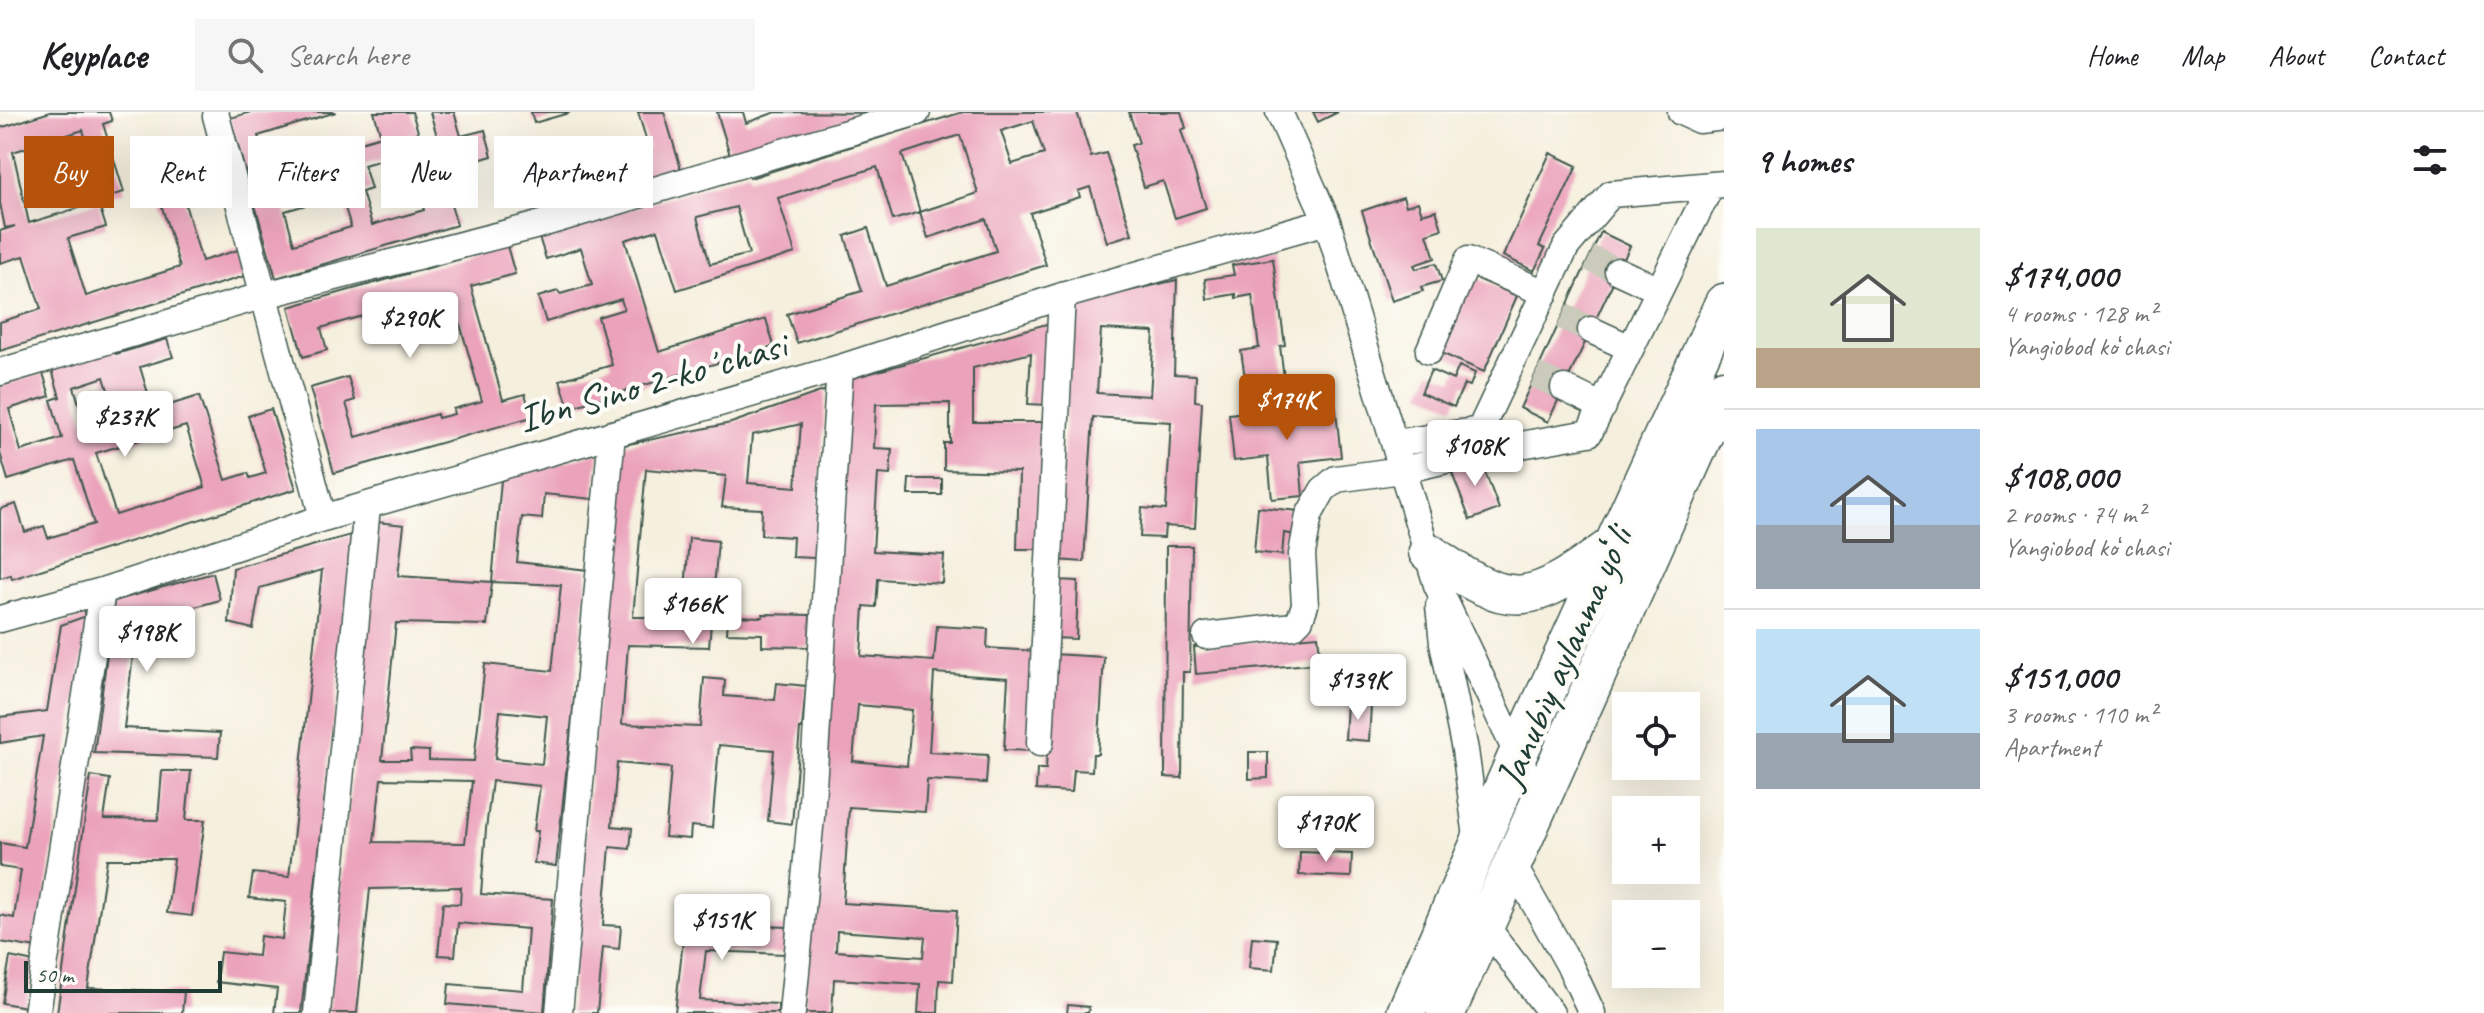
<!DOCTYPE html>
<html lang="en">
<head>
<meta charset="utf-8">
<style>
  body { margin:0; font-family:Caveat,sans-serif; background:#f6f6f6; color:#202124; height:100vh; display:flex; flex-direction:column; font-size:30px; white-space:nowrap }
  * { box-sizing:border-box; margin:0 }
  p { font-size:26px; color:#757577 }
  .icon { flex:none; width:44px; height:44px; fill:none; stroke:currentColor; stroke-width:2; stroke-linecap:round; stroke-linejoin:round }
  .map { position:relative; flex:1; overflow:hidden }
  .details { display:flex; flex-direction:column; background:#fff; width:760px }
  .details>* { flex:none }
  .banner { position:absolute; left:24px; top:24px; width:760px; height:72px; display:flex; gap:16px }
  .tools { position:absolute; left:1612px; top:580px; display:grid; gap:16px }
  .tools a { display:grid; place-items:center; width:88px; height:88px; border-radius:0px; background:#fff; box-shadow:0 8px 32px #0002; font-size:40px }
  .scale { position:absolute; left:24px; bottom:20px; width:198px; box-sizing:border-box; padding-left:8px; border:4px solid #1f3d34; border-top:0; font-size:22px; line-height:28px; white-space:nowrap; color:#1f3d34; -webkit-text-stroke:6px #fdfcf7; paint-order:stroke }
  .price { position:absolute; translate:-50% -68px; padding:0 18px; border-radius:8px; background:#fff; color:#222; font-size:26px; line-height:52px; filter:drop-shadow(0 2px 4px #0008) }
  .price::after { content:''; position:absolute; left:50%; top:48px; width:24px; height:18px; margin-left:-12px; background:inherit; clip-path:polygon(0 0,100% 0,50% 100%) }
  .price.active { background:#b45309; color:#fff }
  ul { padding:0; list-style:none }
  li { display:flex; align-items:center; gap:24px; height:200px; padding:0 32px }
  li+li { border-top:2px solid #e0e0e0 }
  li span { display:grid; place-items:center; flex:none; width:224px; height:160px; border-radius:0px; color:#555 }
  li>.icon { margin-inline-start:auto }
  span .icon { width:96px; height:96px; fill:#fffc; stroke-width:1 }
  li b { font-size:34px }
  h2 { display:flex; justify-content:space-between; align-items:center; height:96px; padding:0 32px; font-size:34px }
  .tag { padding:0 28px; border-radius:0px; background:#fff; box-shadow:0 8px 32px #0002; font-size:28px; line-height:72px }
  .tag.active { background:#b45309; color:#fff }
  header { display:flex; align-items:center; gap:48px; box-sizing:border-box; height:112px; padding:0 40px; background:#fff; border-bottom:2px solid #e0e0e0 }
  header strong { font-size:38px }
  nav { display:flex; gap:44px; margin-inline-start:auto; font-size:28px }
  .search { width:560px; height:72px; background:#f6f6f6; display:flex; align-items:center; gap:20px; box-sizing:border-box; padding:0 28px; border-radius:0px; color:#757577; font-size:30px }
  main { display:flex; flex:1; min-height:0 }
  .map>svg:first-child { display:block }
  .building { fill:#eba3bb; fill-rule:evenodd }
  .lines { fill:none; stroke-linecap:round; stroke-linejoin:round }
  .minor-tunnel { stroke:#cacbbb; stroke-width:26; stroke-dasharray:26 13; stroke-linecap:butt }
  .minor-casing { stroke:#3f584d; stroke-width:29 }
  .highway-casing { stroke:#3f584d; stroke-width:41 }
  .minor { stroke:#fff; stroke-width:26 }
  .highway { stroke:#fff; stroke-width:38 }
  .labels { text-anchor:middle; stroke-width:8; stroke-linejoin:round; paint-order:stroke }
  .street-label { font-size:40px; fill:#1f3d34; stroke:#fdfcf7 }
</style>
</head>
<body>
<header>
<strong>Keyplace</strong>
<div class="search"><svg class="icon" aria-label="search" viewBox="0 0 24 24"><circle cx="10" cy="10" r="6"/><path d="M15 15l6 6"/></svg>Search here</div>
<nav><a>Home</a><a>Map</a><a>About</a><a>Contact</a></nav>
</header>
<main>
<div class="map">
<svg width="1724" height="901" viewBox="0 0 1724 901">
  <rect width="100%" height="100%" fill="#fdfcf7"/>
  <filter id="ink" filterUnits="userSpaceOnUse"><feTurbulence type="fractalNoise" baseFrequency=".0125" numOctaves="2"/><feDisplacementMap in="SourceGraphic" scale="16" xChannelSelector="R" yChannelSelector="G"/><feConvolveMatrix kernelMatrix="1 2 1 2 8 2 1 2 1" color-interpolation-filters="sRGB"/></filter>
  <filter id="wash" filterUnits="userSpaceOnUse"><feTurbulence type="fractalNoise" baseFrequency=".006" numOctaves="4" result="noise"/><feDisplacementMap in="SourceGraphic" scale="32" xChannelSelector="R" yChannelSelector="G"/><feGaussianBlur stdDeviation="1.8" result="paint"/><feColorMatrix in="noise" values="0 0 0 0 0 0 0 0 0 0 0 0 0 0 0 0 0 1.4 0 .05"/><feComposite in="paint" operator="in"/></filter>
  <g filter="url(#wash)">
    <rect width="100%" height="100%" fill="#f5efdd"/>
    <g id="blocks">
      <path class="building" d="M50,0H109L112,9L103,12L124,80L104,86L83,18L13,40L29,111L98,90L106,115L68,126L86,184L180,155L155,72L177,65L202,149L238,138L245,164L0,239V210L41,197L24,144L0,151V119L15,114L5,116L0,91V16Z
        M251,0H336L258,24L268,57L381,24L374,0H412L423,36L439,31L430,0H454L461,24L485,18L492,44L441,59L457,113L276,166L230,6ZM408,40L424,98L372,113L362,80L371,77L364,53ZM341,83L351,115L294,132L285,99Z
        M531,0H569V1L534,11Z
        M638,0H664L681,57L582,87L574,60L649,37Z
        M717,0H743L746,11L776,0L870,1L730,43Z
        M963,0H1077L1091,45L1106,41L1132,122L1107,130L1090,75L1078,79L1080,85L1030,101L1046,153L797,231L787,202L862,179L845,124L868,116L886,174L996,139L986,107L928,126L920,100L978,81L960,23L902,42L920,100L893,108L877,55L778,86L795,141L677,178L658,118L625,128L659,240L766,207L774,234L569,296L560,268L612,253L598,205L624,197L621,187L546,210L538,185L558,179L560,182L592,173L581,136L546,147L539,125L748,61L750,66ZM1033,9L1044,42L1012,52L1001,19ZM736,95L749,142L710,152L697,105Z
        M1129,0H1181L1186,16L1181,18L1206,96L1175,106L1163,69L1144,75L1131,33L1139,31Z
        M1313,0H1338L1318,10Z
        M1550,41L1577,54L1539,134L1545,137L1534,159L1503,144Z
        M1403,85L1406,94L1418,90L1422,102L1436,98L1442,117L1427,122L1435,146L1414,153L1416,157L1436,151L1442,169L1421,175L1423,179L1392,189L1362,99Z
        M1601,120L1630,134L1548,310L1520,296Z
        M507,134L515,162L471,174L503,288L525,282L532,305L334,361L310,276L348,265L355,288L346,291L356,325L437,302L438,306L454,302L453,297L482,289L454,191L431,198L428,185L321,216L327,238L303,245L289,195Z
        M1273,147L1285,233L1280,234L1285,274L1247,279L1241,239L1259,236L1252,183L1236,186V182L1207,187L1205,167L1234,163L1232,153Z
        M1474,165L1517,184L1484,260L1441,241Z
        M1177,168L1174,262L1196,263L1195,289L1202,290L1195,416L1165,414L1164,426L1140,425L1142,396L1166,398L1171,310L1093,305L1084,450L1057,448L1072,192ZM1101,217L1154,220L1150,284L1097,281Z
        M1050,211L1048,293L1028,292L1031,241L973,256V310H1046L1043,437H1017L1019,360L944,358V331H950V291L876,292L874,336L892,337L890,363L878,362L873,439L944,443L942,471L878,467L876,495L864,494L861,544L934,549L937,514L988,517L987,536L1037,539L1031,639L1004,638L1008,566L934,561L929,640L988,643L986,671L927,668L925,700L849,695L843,791L957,798L953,869L939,868L938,901H918L920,872L834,867L832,901H804L846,268ZM858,593L912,598L907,654L853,649ZM837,819L925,825L923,845L836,839Z
        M167,227L173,245L140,255L153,298L199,284L226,368L248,361L250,366L266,361L248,304L271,297L296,377L12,467L11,463L0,466V397L16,392L25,420L44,414L48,426L94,412L74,348L8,368L0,341V274L43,261L50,284L9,297L21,339L62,326L51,288L60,285L50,251L114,236L116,242ZM104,265L114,298L131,293L134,304L87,319L74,275ZM186,314L205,375L116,403L96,341Z
        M1459,254L1475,261L1470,274L1464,272L1454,295L1421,281L1431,258L1453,268Z
        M826,278L815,446L792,445L793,425L761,423L762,397L722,395L726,364L646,357L633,505H683L689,426L718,429L709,535L628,533L622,612L700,615L704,566L725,568L724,584L775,588L777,571L806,574L802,617H800L792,712L768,709L774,638L719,633L712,716L691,714L690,727L665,725L671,656L617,651L612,714L632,716L630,737L610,735L603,813L621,814L619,837L603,835L597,901H570L619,334L731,311ZM801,312L796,375L748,371L752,323Z
        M1335,290L1341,345L1300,350L1303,384L1272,387L1268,345L1234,349L1229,302Z
        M599,340L593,387L544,382L542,407L522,405L517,450L588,458L556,754L534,751L538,719H534L540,674L492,669L486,717L481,782L553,787L544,900L447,892L449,872L523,878L528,817L458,811L455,844L438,843L443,791L460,792L461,775L370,777L357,901H328L377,410L404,413L398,464L492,470L487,513L396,511L382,648H411L410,638L429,639V648L474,649L485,552L552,559L561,473L492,470L501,368ZM500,599L547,604L542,652L495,647ZM381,667L472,669L465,731L374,730Z
        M1479,344L1499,397L1470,408L1450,356Z
        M909,367H942V383H908Z
        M1258,395L1299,399L1297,423L1284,421L1282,443L1254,440Z
        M354,422L301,901H274L277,877L216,870L220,840L258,844L260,824L282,827L286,790L249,786L253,761L289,765L322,458L260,476L253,517L229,511L233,456Z
        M1166,434H1192L1190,560H1183L1182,666L1165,665Z
        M213,461L220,488L137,511L124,616L220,621L218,645L94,641L114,489Z
        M1056,468L1078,469L1076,527L1053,526Z
        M763,502L810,503L809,535L762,534V522L727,521L728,504L763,505Z
        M89,503L37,836L0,830V803L14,806L21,758L0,755V731L25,735L43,624L0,631V605L47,599L61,513Z
        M1318,524L1321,551L1196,562L1194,535Z
        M1052,542L1104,545L1098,642H1093L1092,659L1074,658L1072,680L1036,678L1037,657H1046Z
        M1347,591L1371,593L1369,629L1345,627Z
        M1249,640H1268V666L1249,667Z
        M162,659H191L186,708H205L192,804L167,801L174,747H107L88,876L184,880L182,901H57L91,664L110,667L104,707L158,708Z
        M1300,740L1352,742L1351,765L1299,763Z
        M685,810L787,815L785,842L706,839L700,888L778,892V901H675Z
        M1252,825L1277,827L1274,858L1249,856Z
        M10,845L34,850L26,895L2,891Z
        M1068,893L1089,895L1088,901H1067Z"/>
    </g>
  </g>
  <g filter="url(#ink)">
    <use href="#blocks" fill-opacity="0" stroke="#3f584d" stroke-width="2"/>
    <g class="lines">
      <path class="minor-tunnel" d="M1589,146L1618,159
        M1562,204L1591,218
        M1535,263L1564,276"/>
      <g class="minor-casing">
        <path id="minor" d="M1279,0L1327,109L1437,473L1541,692
          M1681,0L1699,8L1724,5
          M216,4L323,406
          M1618,159L1659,178
          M1591,218L1630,236
          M1429,239L1468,148L1545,181
          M0,260L265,183L531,115L917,0
          M1564,276L1603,295
          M1395,331L1480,318L1566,135L1611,82L1724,72
          M1439,494L1443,531L1465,638L1478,732
          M0,507L102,479L323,406L840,256L1062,184L1327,109
          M1206,524L1293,514L1300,507L1305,493L1302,442L1309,403L1323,378L1336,367L1402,358L1481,340L1589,321L1711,73
          M1040,631L1062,184
          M1513,753L1571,856L1592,901
          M1484,799L1485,813L1551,901
          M37,901L102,479
          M317,901L367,395
          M559,901L612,322
          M792,901L811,705L840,256"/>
      </g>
      <g class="highway-casing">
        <path id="highway" d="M1428,440C1513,501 1530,494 1612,434
          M1406,901L1518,642L1724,191
          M1446,901L1724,277"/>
      </g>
      <use href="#minor" class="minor"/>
      <use href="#highway" class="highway"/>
    </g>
  </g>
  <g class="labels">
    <g class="street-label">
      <text transform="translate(652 269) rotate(-16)" y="14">Ibn Sino 2-koʼchasi</text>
      <text transform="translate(1563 545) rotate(-66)" y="14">Janubiy aylanma yoʻli</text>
    </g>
  </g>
</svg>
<div class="tools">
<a><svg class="icon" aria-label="locate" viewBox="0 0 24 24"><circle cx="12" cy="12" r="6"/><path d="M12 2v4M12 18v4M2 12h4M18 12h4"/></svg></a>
<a>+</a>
<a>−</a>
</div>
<div class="scale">50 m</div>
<b class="price" style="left:410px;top:248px">$290K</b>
<b class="price active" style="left:1287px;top:330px">$174K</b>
<b class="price" style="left:125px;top:347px">$237K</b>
<b class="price" style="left:1475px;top:376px">$108K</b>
<b class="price" style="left:693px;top:534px">$166K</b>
<b class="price" style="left:147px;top:562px">$198K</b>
<b class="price" style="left:1358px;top:610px">$139K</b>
<b class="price" style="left:1326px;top:752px">$170K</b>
<b class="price" style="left:722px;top:850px">$151K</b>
<div class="banner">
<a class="tag active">Buy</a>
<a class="tag">Rent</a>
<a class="tag">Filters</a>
<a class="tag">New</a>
<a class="tag">Apartment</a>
</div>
</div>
<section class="details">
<h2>9 homes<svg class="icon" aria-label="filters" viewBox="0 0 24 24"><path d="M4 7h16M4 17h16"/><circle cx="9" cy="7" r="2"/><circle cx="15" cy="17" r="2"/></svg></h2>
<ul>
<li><span style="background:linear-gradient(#dfe7d0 75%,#b9a48a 0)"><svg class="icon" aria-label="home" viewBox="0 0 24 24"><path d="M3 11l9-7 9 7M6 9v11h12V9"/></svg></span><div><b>$174,000</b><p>4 rooms · 128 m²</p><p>Yangiobod koʻchasi</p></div></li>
<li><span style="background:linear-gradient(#a9c7e8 60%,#9aa5b1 0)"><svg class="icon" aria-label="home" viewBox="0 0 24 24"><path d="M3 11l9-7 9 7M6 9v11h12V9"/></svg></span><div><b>$108,000</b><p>2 rooms · 74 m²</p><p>Yangiobod koʻchasi</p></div></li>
<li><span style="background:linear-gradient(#bfe0f5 65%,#9aa5b1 0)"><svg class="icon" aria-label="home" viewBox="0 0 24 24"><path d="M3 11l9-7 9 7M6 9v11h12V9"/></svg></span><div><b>$151,000</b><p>3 rooms · 110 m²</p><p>Apartment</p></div></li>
</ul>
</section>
</main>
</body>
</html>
